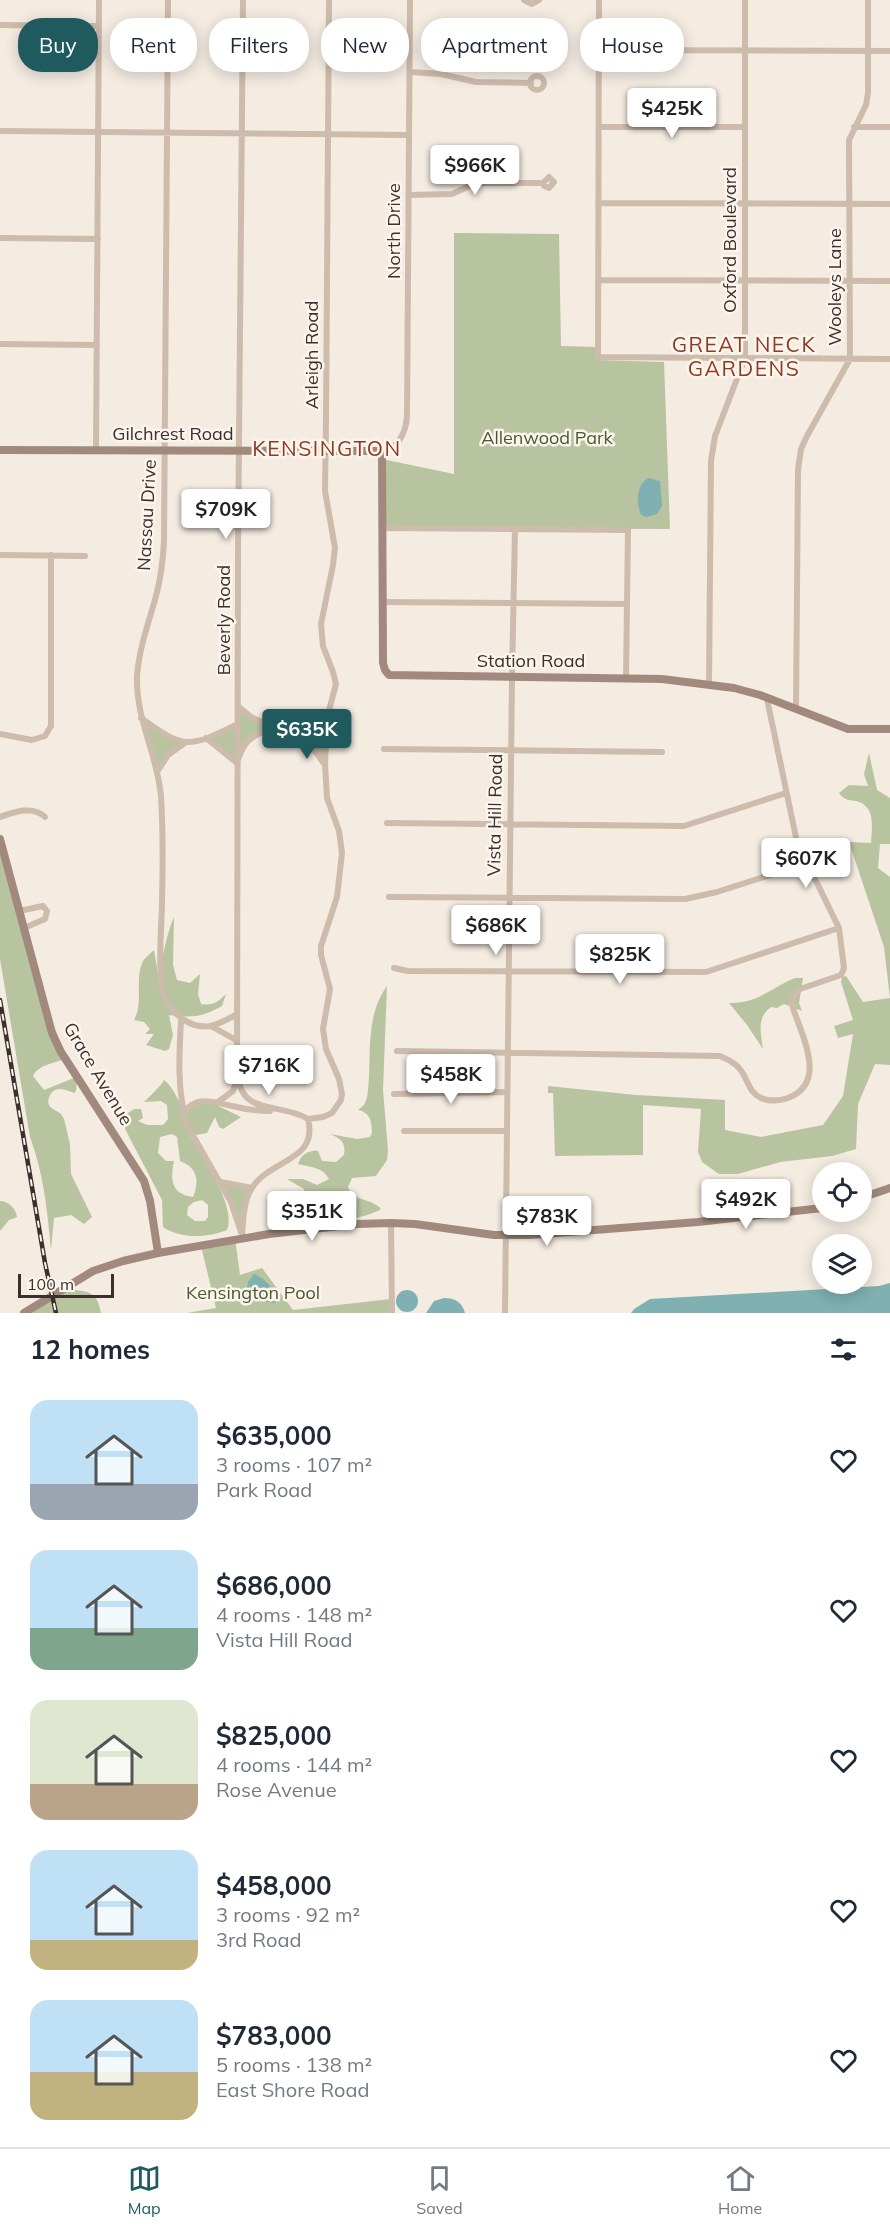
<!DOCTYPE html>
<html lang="en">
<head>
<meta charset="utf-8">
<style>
  body { margin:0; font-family:Mulish,sans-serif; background:#f6f6f7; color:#1f2937; height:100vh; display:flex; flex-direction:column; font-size:22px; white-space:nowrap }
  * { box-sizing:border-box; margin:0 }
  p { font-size:20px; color:#747a83 }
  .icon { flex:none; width:33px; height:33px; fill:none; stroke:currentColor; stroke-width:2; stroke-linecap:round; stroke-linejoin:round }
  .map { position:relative; height:1313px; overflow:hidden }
  .drawer { display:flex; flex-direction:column; background:#fff; flex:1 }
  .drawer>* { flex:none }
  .hud { position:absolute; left:18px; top:18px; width:855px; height:54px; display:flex; gap:12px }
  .fabs { position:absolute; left:812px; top:1162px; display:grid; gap:12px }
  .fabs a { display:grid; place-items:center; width:60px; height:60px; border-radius:50%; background:#fff; box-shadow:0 3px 15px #0003; font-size:30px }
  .scale { position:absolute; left:18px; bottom:15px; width:96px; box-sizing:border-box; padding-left:6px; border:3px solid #3b302b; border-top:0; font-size:16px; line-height:21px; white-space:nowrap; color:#3b302b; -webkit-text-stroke:4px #fbf5ee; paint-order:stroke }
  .price { position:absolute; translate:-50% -51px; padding:0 14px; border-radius:6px; background:#fff; color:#222; font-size:20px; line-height:39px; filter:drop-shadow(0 2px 3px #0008) }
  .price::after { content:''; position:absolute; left:50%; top:36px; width:18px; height:14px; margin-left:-9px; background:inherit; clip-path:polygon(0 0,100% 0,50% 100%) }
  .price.active { background:#1f5a5e; color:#fff }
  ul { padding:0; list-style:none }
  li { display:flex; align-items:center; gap:18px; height:150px; padding:0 30px }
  li span { display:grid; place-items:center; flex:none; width:168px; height:120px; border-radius:18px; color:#555 }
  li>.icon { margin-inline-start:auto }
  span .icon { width:72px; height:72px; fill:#fffc; stroke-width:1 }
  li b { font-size:26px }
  h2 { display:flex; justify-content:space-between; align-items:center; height:72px; padding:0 30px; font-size:26px }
  .pill { padding:0 21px; border-radius:24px; background:#fff; box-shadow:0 3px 15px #0003; font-size:21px; line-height:54px }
  .pill.active { background:#1f5a5e; color:#fff }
  .menu { display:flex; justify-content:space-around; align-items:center; height:84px; border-top:2px solid #e0e1e3; background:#fff; font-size:16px; color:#747a83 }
  .menu a { display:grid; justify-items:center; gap:3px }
  .menu .active { color:#1f5a5e }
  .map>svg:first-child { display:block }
  .green { fill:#b8c4a0; fill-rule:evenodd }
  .water { fill:#7fb0b2 }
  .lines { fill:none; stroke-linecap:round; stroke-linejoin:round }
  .street { stroke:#cdbbac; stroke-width:6 }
  .secondary { stroke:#a18a7d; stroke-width:8 }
  .rail-casing { stroke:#3b302b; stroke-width:4.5 }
  .rail { stroke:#fbf5ee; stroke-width:2; stroke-dasharray:7; stroke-linecap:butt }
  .labels { text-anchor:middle; stroke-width:5; stroke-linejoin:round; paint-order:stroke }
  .street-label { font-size:18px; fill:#3b302b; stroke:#fbf5ee }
  .park-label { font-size:18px; fill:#4a5a2e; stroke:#fbf5ee }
  .quarter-label { font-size:21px; letter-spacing:1.5px; fill:#8c3b22; stroke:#fbf5ee }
</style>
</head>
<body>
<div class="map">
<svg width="890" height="1313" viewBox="0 0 890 1313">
  <rect width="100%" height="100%" fill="#f4ebe1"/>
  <path class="green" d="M454,233L559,234L561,346L597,347V360L664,362L670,529L383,528L382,459L454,474Z
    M239,707L273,727L252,736L237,763L206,738L238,724Z
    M140,717L159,730L186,742L168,755L157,772Z
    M327,718L325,765L302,741Z
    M869,753L877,790L890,798V844H880L878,868L890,877V1065L875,1064L858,1104L856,1149L832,1156L780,1162L738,1174H719L702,1162L698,1152L701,1109L643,1105V1155L555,1156L553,1093H548V1086L636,1095L725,1100V1130L761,1137L823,1125L843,1096L853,1034L838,1038L834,1026L853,1020L841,982L842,977L846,976L863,1002L890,998L884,947L849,842L871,843C872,827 876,806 856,801C848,800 844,800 839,793L849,785L868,786L864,774Z
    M0,839L35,974L66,1059C54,1063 38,1065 33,1076L44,1090L74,1078L77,1080L76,1091L74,1093C62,1088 51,1085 48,1102L50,1107L61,1114L64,1119L70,1144L71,1174L92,1217L84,1224L71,1215L54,1218L51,1250C47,1208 44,1176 30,1137L0,959Z
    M174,917L173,965L177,980L190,983L200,974L198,994L201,1004C213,1006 218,1002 226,994L222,1006C202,1017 192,1018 169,1015L173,1035L169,1049L165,1051L146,1045L154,1034H145L150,1029L144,1022L134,1020C144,1002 134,980 143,961C145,958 151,953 154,950L158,974C164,955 166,935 174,917Z
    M795,978H803L799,1003L802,1011L784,1004L777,1008L771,1007C756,1018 761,1033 763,1049L747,1025L729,1003C758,1004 770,988 795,978Z
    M387,986L383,1090L388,1150L387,1160L376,1176L352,1178L348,1187C353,1202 372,1198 381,1209C365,1219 318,1226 299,1224C294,1223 290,1221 286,1217L288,1207L296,1203L308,1211L304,1189L287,1179H303L317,1185L329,1179C323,1167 310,1167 298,1164C301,1155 308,1150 318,1151L322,1161L336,1162L344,1155C346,1142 341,1139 330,1134L357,1139L370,1137L372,1133C372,1122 370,1112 358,1110L364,1105L367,1098C373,1061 363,1019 387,986Z
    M164,1080C174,1087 177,1101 186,1111L196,1103L214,1104L241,1117L223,1129L219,1127L215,1117L207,1133L190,1136C202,1157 237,1206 227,1230C208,1238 180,1239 163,1227L162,1200L123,1125L125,1115L134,1109H141L143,1118L138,1121L147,1125H163L168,1119L167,1105L161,1101L144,1102C150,1096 161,1086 164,1080ZM172,1134L177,1137L180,1161C197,1167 200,1181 193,1197C171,1194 170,1180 174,1161H166L158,1153L160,1137ZM202,1200L208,1205V1217L205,1221H195L187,1215L188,1207L194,1202Z
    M221,1182L252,1188L247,1203L242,1238Z
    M0,1201C8,1201 16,1208 17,1217L9,1220L0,1231Z
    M235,1239L240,1275L262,1268L293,1310L391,1299V1313H187L216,1308L201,1246Z
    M67,1289C88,1292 97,1290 101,1313H24Z"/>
  <path class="water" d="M648,478L660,481L662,506L657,514L646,517L641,515C636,502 636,486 648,478Z
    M254,1274C264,1278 278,1291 276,1303L261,1301L247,1289L248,1282Z
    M890,1283V1313H631L634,1309L650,1299L879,1286Z
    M396 1301a11 11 0 1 1 22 0a11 11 0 1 1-22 0Z
    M444,1298C455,1298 462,1302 465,1313H426L434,1301Z"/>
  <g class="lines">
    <path class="street" d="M168,0L164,542C163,560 161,578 156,596C149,622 139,648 137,676C136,721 157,753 161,796C163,831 163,866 162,901C162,925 156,980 166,1000C175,1016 191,1029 211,1026C219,1024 228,1019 236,1015
      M524,0L532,4L539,0
      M599,0L598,357L890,359
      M0,25L99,26
      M599,50L890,51
      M410,72L441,74L476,82L531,83
      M530 83a7 7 0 1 1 14 0a7 7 0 1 1-14 0Z
      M599,127H745
      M854,127H890
      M0,131L409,135
      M409,195L452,194L476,183H543L549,177L554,182L549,188L544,186L543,183
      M598,203L890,204
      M0,238L98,239
      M598,280L890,281
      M0,344L97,345
      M96,450L99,0
      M382,451C399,448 406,432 407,416L410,0
      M383,528L628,530L626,678
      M0,555L85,556
      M383,602L627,604
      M709,684L711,461L715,436L745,358V0
      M239,707L251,717L302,741L327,718
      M796,709L798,470L801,449L807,436L850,359L849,140L866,105L868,93V0
      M141,718C153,726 172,742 188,742C204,742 223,731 238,724
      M0,734L32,740L45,736L51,726V555
      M206,738L237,763C244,739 251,737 273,727
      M302,741L315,751L325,765
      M384,749L662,752
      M157,772L168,755L186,742
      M0,817C14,812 33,805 45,817
      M387,823L684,826L786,793
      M389,897L685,899L717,892L807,863
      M19,911L43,906L47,911L45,919L24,928
      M394,968L408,971L706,972L839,928
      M181,1020C179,1056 177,1090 187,1125L231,1202L241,1232
      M211,1026L236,1040
      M397,1051L720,1056C727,1059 734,1062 739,1068C748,1078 748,1092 761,1098C770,1102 779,1101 788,1098C828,1083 802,1036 793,1008L792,999L800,989L841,975L844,968L839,928L797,842L767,699
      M394,1094L507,1092
      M218,1102L233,1091L237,1080
      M184,1112C197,1095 214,1102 232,1106C244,1109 257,1111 270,1111
      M308,1119L323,1117L332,1113L341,1100L342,1094L339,1079L326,1049L323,1029L330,989L321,955V946L337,897L342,853L339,831L327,798L325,765L327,718L336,684L333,672L323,646L321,624L333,565L335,548L325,491L326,419L329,0
      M404,1131H506
      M221,1182L252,1188
      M391,1223L392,1313
      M242,1238C243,1223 243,1202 252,1188C270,1159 319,1161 308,1119C279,1101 240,1118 237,1071L238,550L243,0
      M505,1313L512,677L515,529"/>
    <path class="secondary" d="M0,450L382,451L383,663L385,670L389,675L662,679L734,688L760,695L848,729H890
      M0,839L52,1033L61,1052L144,1181L150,1201L158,1253
      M861,1198L890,1188
      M24,1313L93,1271L123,1261L158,1253L269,1234L357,1224L391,1223L415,1224L494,1235H530L698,1222L822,1208"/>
    <g class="rail-casing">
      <path id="rail" d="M0,1000L45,1263L56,1313"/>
    </g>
    <use href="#rail" class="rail"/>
  </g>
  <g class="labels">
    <g class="street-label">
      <text transform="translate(394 231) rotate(-90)" y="6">North Drive</text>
      <text transform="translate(730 240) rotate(-90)" y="6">Oxford Boulevard</text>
      <text transform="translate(835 287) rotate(-90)" y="6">Wooleys Lane</text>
      <text transform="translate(312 355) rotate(-90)" y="6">Arleigh Road</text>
      <text x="173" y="440">Gilchrest Road</text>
      <text transform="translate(147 515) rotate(-87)" y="6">Nassau Drive</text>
      <text transform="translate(224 620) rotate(-90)" y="6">Beverly Road</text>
      <text x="531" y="667">Station Road</text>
      <text transform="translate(495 815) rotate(-89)" y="6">Vista Hill Road</text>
      <text transform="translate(98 1074) rotate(59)" y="6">Grace Avenue</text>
    </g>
    <g class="park-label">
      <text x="547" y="444">Allenwood Park</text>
      <text x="253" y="1299">Kensington Pool</text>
    </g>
    <g class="quarter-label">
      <text x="744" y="352">GREAT NECK<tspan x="744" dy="24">GARDENS</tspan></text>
      <text x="327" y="456">KENSINGTON</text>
    </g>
  </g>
</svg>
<div class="fabs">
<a><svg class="icon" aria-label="locate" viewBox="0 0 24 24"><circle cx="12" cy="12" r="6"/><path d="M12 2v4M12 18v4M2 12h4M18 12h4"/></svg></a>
<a><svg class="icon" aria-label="layers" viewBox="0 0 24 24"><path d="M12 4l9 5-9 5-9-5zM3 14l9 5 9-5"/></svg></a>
</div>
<div class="scale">100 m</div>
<b class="price" style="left:672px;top:139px">$425K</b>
<b class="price" style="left:475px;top:196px">$966K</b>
<b class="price" style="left:226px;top:540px">$709K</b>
<b class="price active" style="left:307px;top:760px">$635K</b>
<b class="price" style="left:806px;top:889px">$607K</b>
<b class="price" style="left:496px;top:956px">$686K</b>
<b class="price" style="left:620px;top:985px">$825K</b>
<b class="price" style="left:269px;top:1096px">$716K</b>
<b class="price" style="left:451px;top:1105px">$458K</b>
<b class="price" style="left:746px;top:1230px">$492K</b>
<b class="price" style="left:312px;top:1242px">$351K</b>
<b class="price" style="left:547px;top:1247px">$783K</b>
<div class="hud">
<a class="pill active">Buy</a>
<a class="pill">Rent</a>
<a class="pill">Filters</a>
<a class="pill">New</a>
<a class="pill">Apartment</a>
<a class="pill">House</a>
</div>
</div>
<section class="drawer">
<h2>12 homes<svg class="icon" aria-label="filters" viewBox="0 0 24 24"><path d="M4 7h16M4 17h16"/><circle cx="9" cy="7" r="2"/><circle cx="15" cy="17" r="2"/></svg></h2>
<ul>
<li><span style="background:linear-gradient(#bfe0f5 70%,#9aa5b1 0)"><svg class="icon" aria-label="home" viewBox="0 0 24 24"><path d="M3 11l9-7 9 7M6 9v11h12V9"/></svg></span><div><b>$635,000</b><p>3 rooms · 107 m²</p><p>Park Road</p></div><svg class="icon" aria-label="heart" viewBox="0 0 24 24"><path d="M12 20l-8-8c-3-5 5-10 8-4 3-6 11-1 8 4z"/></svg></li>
<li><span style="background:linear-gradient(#bfe0f5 65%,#7fa58c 0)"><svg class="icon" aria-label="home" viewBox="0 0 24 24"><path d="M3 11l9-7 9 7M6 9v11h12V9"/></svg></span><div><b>$686,000</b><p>4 rooms · 148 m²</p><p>Vista Hill Road</p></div><svg class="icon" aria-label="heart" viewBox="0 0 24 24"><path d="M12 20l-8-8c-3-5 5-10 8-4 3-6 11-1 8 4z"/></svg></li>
<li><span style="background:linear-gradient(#dfe7d0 70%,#b9a48a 0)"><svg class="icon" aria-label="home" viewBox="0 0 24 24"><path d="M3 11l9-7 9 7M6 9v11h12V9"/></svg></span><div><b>$825,000</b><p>4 rooms · 144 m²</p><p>Rose Avenue</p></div><svg class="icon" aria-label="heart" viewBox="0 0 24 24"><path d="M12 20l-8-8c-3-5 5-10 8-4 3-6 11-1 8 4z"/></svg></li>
<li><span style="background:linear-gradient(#bfe0f5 75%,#c2b280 0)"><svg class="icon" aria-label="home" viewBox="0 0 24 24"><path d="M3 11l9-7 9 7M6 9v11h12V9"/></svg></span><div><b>$458,000</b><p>3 rooms · 92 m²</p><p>3rd Road</p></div><svg class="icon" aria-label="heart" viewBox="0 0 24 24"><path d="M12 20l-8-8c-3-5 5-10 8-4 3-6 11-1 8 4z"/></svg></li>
<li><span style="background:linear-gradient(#bfe0f5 60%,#c2b280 0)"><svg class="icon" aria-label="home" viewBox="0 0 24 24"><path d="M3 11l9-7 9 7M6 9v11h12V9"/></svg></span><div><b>$783,000</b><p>5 rooms · 138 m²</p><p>East Shore Road</p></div><svg class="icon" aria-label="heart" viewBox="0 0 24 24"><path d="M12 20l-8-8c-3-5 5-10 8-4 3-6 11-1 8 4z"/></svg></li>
</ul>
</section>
<nav class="menu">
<a class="active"><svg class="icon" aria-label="map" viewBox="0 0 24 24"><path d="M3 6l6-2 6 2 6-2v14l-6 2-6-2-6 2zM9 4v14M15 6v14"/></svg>Map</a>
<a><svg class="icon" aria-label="saved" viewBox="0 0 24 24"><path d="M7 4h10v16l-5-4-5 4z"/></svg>Saved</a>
<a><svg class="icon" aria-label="home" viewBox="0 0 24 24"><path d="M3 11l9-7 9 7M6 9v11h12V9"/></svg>Home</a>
</nav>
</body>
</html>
